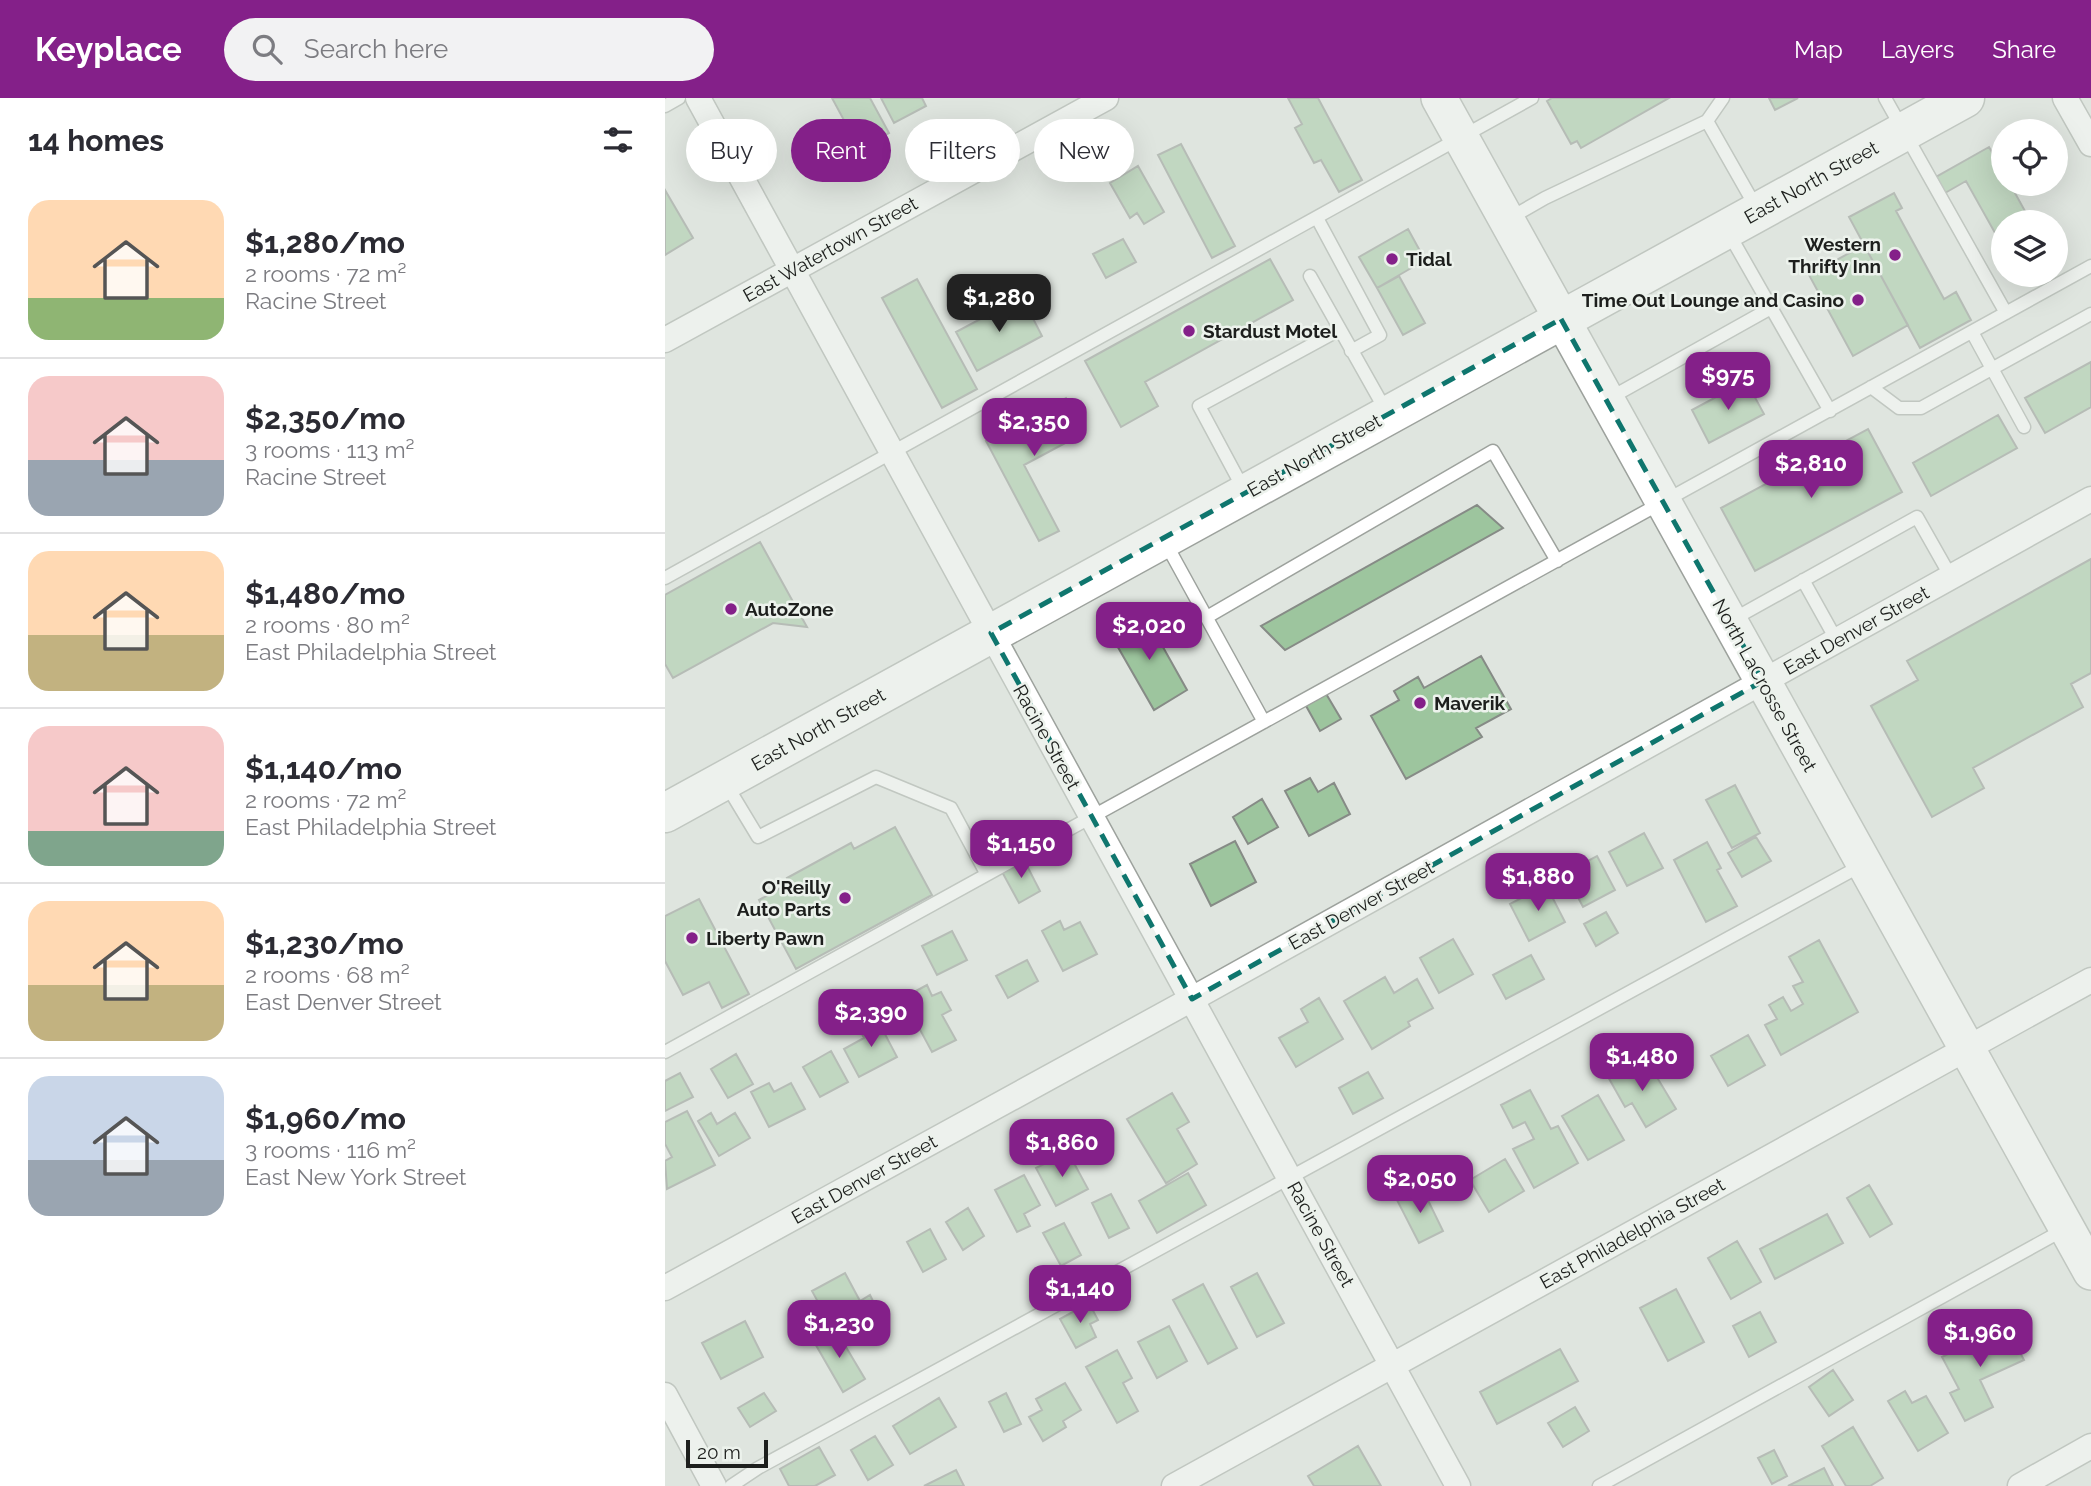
<!DOCTYPE html>
<html lang="en">
<head>
<meta charset="utf-8">
<style>
  body { margin:0; font-family:Raleway,sans-serif; background:#f2f2f3; color:#2b2b33; height:100vh; display:flex; flex-direction:column; font-size:26px; white-space:nowrap }
  * { box-sizing:border-box; margin:0 }
  p { font-size:23px; color:#7c7c81 }
  .icon { flex:none; width:38px; height:38px; fill:none; stroke:currentColor; stroke-width:2; stroke-linecap:round; stroke-linejoin:round }
  .map { position:relative; flex:1; overflow:hidden }
  .sheet { display:flex; flex-direction:column; background:#fff; width:665px }
  .sheet>* { flex:none }
  .top-card { position:absolute; left:21px; top:21px; width:665px; height:63px; display:flex; gap:14px }
  .fabs { position:absolute; left:1326px; top:21px; display:grid; gap:14px }
  .fabs a { display:grid; place-items:center; width:77px; height:77px; border-radius:50%; background:#fff; box-shadow:0 7px 28px #0002; font-size:35px }
  .scale { position:absolute; left:21px; bottom:18px; width:82px; box-sizing:border-box; padding-left:7px; border:4px solid #1d1f1d; border-top:0; font-size:19px; line-height:24px; white-space:nowrap; color:#1d1f1d; -webkit-text-stroke:5px #ecf2ec; paint-order:stroke }
  .price { position:absolute; translate:-50% -60px; padding:0 16px; border-radius:14px; background:#842089; color:#fff; font-size:23px; line-height:46px; filter:drop-shadow(0 2px 4px #0008) }
  .price::after { content:''; position:absolute; left:50%; top:42px; width:21px; height:16px; margin-left:-10px; background:inherit; clip-path:polygon(0 0,100% 0,50% 100%) }
  .price.selected { background:#222; color:#fff }
  ul { padding:0; list-style:none }
  li { display:flex; align-items:center; gap:21px; height:175px; padding:0 28px }
  li+li { border-top:2px solid #e1e1e2 }
  li span { display:grid; place-items:center; flex:none; width:196px; height:140px; border-radius:21px; color:#555 }
  li>.icon { margin-inline-start:auto }
  span .icon { width:84px; height:84px; fill:#fffc; stroke-width:1 }
  li b { font-size:30px }
  h2 { display:flex; justify-content:space-between; align-items:center; height:84px; padding:0 28px; font-size:30px }
  .tag { padding:0 24px; border-radius:32px; background:#fff; box-shadow:0 7px 28px #0002; font-size:24px; line-height:63px }
  .tag.selected { background:#842089; color:#fff }
  header { display:flex; align-items:center; gap:42px; box-sizing:border-box; height:98px; padding:0 35px; background:#842089; color:#fff }
  header strong { font-size:33px }
  nav { display:flex; gap:38px; margin-inline-start:auto; font-size:24px }
  .search { width:490px; height:63px; background:#f2f2f3; display:flex; align-items:center; gap:18px; box-sizing:border-box; padding:0 24px; border-radius:38px; color:#7c7c81; font-size:26px }
  main { display:flex; flex:1; min-height:0 }
  .map>svg:first-child { display:block }
  .building { fill:#9dc59e; stroke:#868b86; stroke-width:2 }
  .lines { fill:none; stroke-linecap:round; stroke-linejoin:round }
  .lane-casing { stroke:#9da29d; stroke-width:15 }
  .street-casing { stroke:#9da29d; stroke-width:27 }
  .secondary-casing { stroke:#9da29d; stroke-width:38 }
  .primary-casing { stroke:#9da29d; stroke-width:41 }
  .lane { stroke:#fff; stroke-width:12 }
  .street { stroke:#fff; stroke-width:24 }
  .secondary { stroke:#fff; stroke-width:35 }
  .primary { stroke:#fff; stroke-width:38 }
  .marked { fill:none; stroke:#0f766e; stroke-width:5; stroke-dasharray:14 9; stroke-linejoin:round }
  .poi-dot { fill:#842089; stroke:#ecf2ec; stroke-width:2.5 }
  .labels { text-anchor:middle; stroke-width:5; stroke-linejoin:round; paint-order:stroke }
  .street-label { font-size:19px; fill:#1d1f1d; stroke:#ecf2ec }
  .poi-label { font-size:19px; font-weight:bold; fill:#1d1f1d; stroke:#ecf2ec; text-anchor:start }
</style>
</head>
<body>
<header>
<strong>Keyplace</strong>
<div class="search"><svg class="icon" aria-label="search" viewBox="0 0 24 24"><circle cx="10" cy="10" r="6"/><path d="M15 15l6 6"/></svg>Search here</div>
<nav><a>Map</a><a>Layers</a><a>Share</a></nav>
</header>
<main>
<section class="sheet">
<h2>14 homes<svg class="icon" aria-label="filters" viewBox="0 0 24 24"><path d="M4 7h16M4 17h16"/><circle cx="9" cy="7" r="2"/><circle cx="15" cy="17" r="2"/></svg></h2>
<ul>
<li><span style="background:linear-gradient(#ffd9b3 70%,#8fb573 0)"><svg class="icon" aria-label="home" viewBox="0 0 24 24"><path d="M3 11l9-7 9 7M6 9v11h12V9"/></svg></span><div><b>$1,280/mo</b><p>2 rooms · 72 m²</p><p>Racine Street</p></div></li>
<li><span style="background:linear-gradient(#f6c9c9 60%,#9aa5b1 0)"><svg class="icon" aria-label="home" viewBox="0 0 24 24"><path d="M3 11l9-7 9 7M6 9v11h12V9"/></svg></span><div><b>$2,350/mo</b><p>3 rooms · 113 m²</p><p>Racine Street</p></div></li>
<li><span style="background:linear-gradient(#ffd9b3 60%,#c2b280 0)"><svg class="icon" aria-label="home" viewBox="0 0 24 24"><path d="M3 11l9-7 9 7M6 9v11h12V9"/></svg></span><div><b>$1,480/mo</b><p>2 rooms · 80 m²</p><p>East Philadelphia Street</p></div></li>
<li><span style="background:linear-gradient(#f6c9c9 75%,#7fa58c 0)"><svg class="icon" aria-label="home" viewBox="0 0 24 24"><path d="M3 11l9-7 9 7M6 9v11h12V9"/></svg></span><div><b>$1,140/mo</b><p>2 rooms · 72 m²</p><p>East Philadelphia Street</p></div></li>
<li><span style="background:linear-gradient(#ffd9b3 60%,#c2b280 0)"><svg class="icon" aria-label="home" viewBox="0 0 24 24"><path d="M3 11l9-7 9 7M6 9v11h12V9"/></svg></span><div><b>$1,230/mo</b><p>2 rooms · 68 m²</p><p>East Denver Street</p></div></li>
<li><span style="background:linear-gradient(#c9d6e8 60%,#9aa5b1 0)"><svg class="icon" aria-label="home" viewBox="0 0 24 24"><path d="M3 11l9-7 9 7M6 9v11h12V9"/></svg></span><div><b>$1,960/mo</b><p>3 rooms · 116 m²</p><p>East New York Street</p></div></li>
</ul>
</section>
<div class="map">
<svg width="1426" height="1388" viewBox="0 0 1426 1388">
  <rect width="100%" height="100%" fill="#dfe5df"/>
  <path class="building" d="M167,0H205L224,35L194,50Z
    M216,0H257L261,8L229,25Z
    M623,0H653L697,82L674,94L656,62L649,65L630,30L637,26Z
    M887,0H1004L916,50L912,43L906,46L882,3Z
    M1104,0H1133L1110,12Z
    M516,46L570,148L547,160L493,57Z
    M1324,49L1339,75V86H1345L1366,124H1339V151L1301,83L1280,95L1271,79Z
    M473,68L499,114L479,126L472,115L465,120L445,85Z
    M0,92L28,140L0,157Z
    M1229,95L1237,110L1231,113L1279,201L1291,194L1306,222L1255,250L1184,119Z
    M743,131L760,162L712,190L694,159Z
    M458,141L471,164L441,180L428,156Z
    M1199,147L1243,227L1188,258L1144,177Z
    M605,161L628,202L480,284L493,308L456,329L420,263Z
    M734,178L760,225L738,237L712,190Z
    M252,181L312,291L277,310L217,200Z
    M357,199L377,238L312,273L291,234Z
    M1426,264V309L1380,335L1360,300Z
    M1081,283L1099,316L1044,345L1027,312Z
    M401,300L419,335L359,367L394,433L374,443L321,343Z
    M1333,317L1352,350L1266,398L1248,365Z
    M1203,331L1237,394L1090,473L1056,410Z
    M812,407L838,430L620,552L596,528Z
    M95,444L142,529L108,525L8,580L0,566V497Z
    M1426,461V575L1406,586L1418,609L1308,670L1319,690L1267,719L1206,608L1253,582L1242,563Z
    M480,517L522,592L489,612L446,537Z
    M816,558L846,611L811,630L817,639L741,681L706,618L734,602L729,593L753,579L759,590Z
    M660,594L676,621L655,633L640,606Z
    M645,680L653,694L669,685L685,716L644,738L620,693Z
    M1070,687L1095,735L1067,750L1041,702Z
    M597,701L613,729L583,746L568,719Z
    M230,729L267,797L131,871L94,802L125,785L122,780L186,745L189,751Z
    M979,735L998,770L962,788L944,754Z
    M1091,739L1106,763L1077,779L1063,755Z
    M570,743L591,784L546,808L525,766Z
    M1042,744L1056,770L1052,772L1072,808L1041,824L1009,762Z
    M932,758L950,792L918,809L900,775Z
    M358,760L375,793L354,805L336,772Z
    M881,787L900,824L864,843L845,806Z
    M34,801L84,896L57,910L44,884L18,897L0,863V818Z
    M941,814L953,835L931,848L919,826Z
    M395,823L399,832L415,824L432,856L398,873L377,833Z
    M287,833L302,862L272,877L257,848Z
    M788,841L808,876L774,895L755,860Z
    M1154,842L1193,914L1116,957L1100,927L1112,921L1104,907L1118,899L1126,913L1138,906L1128,888L1138,884L1124,859Z
    M866,857L879,881L841,901L828,877Z
    M362,862L373,883L343,900L331,878Z
    M720,879L729,895L752,881L768,910L743,924L745,928L707,951L679,903Z
    M262,887L267,898L276,894L286,912L277,917L291,942L267,954L238,900Z
    M654,900L678,941L631,969L614,940L643,924L636,911Z
    M212,921L232,959L194,979L179,951L199,940L194,930Z
    M1083,937L1100,967L1063,988L1046,958Z
    M166,953L183,984L155,999L138,969Z
    M71,956L88,986L63,1000L46,971Z
    M968,962L976,977L987,971L1011,1011L981,1029L967,1005L960,1009L942,977Z
    M703,974L718,1000L688,1016L674,990Z
    M15,975L28,999L0,1013V983Z
    M104,985L109,994L126,985L140,1011L104,1029L86,994Z
    M865,992L886,1031L893,1028L913,1065L869,1090L848,1051L869,1041L860,1024L848,1030L836,1007Z
    M507,995L524,1024L512,1031L532,1066L501,1085L462,1021Z
    M933,997L959,1042L923,1062L897,1018Z
    M22,1013L50,1067L2,1091L0,1063L7,1059L0,1046V1024Z
    M46,1015L52,1026L70,1015L85,1040L54,1058L33,1023Z
    M403,1054L423,1091L391,1108L371,1070Z
    M840,1061L859,1093L824,1114L805,1082Z
    M523,1075L541,1107L492,1135L474,1103Z
    M359,1077L375,1107L359,1116L365,1128L352,1134L330,1092Z
    M1204,1087L1227,1126L1205,1139L1182,1100Z
    M757,1090L778,1133L754,1145L732,1102Z
    M446,1096L464,1130L444,1140L427,1105Z
    M303,1110L319,1138L298,1152L281,1124Z
    M1162,1116L1178,1145L1110,1181L1095,1151Z
    M399,1125L416,1157L396,1168L378,1135Z
    M265,1131L281,1161L258,1174L242,1144Z
    M1072,1143L1096,1184L1066,1201L1043,1160Z
    M180,1175L195,1203L205,1197L209,1205L166,1228L147,1193Z
    M592,1175L619,1225L592,1239L566,1189Z
    M538,1186L572,1250L543,1266L508,1202Z
    M1011,1191L1039,1244L1003,1263L975,1210Z
    M424,1205L433,1222L425,1226L431,1239L411,1250L395,1221Z
    M1095,1214L1111,1244L1084,1259L1068,1228Z
    M80,1223L98,1259L56,1281L37,1245Z
    M1340,1226L1359,1262L1315,1282L1328,1309L1300,1323L1285,1295L1294,1291L1277,1259Z
    M504,1228L522,1263L492,1280L473,1244Z
    M169,1229L200,1281L178,1294L148,1242Z
    M895,1251L913,1283L832,1326L815,1294Z
    M452,1252L467,1280L458,1285L473,1313L452,1325L421,1269Z
    M1168,1272L1188,1302L1164,1318L1144,1289Z
    M400,1285L416,1312L398,1323L401,1329L378,1343L364,1319L377,1312L371,1301Z
    M1240,1293L1247,1305L1261,1298L1283,1335L1253,1353L1223,1303Z
    M99,1295L111,1313L85,1329L73,1310Z
    M341,1295L356,1326L339,1334L324,1304Z
    M274,1300L291,1329L245,1356L228,1328Z
    M910,1309L924,1333L898,1349L883,1325Z
    M1188,1329L1218,1380L1205,1388H1181L1157,1348Z
    M210,1338L228,1367L203,1382L186,1352Z
    M693,1348L716,1388H649L643,1378Z
    M154,1349L170,1377L150,1388H124L115,1371Z
    M1109,1352L1122,1378L1107,1386L1093,1360Z
    M1159,1370L1168,1388H1123Z
    M291,1372L299,1388H259Z"/>
  <g class="lines">
    <g class="lane-casing">
      <path id="lane" d="M1220,0L1341,215
        M0,8L14,0
        M1042,23L1058,0
        M652,120L715,237L686,253
        M845,120L880,100L1042,23L1092,111
        M1063,134L1165,313
        M645,178L721,313
        M1307,234L1359,329
        M1206,289L1234,310H1256L1426,216
        M945,300L1106,210
        M579,392L534,308L674,232
        M500,444L599,624
        M0,480L867,0
        M1138,482L1172,543
        M542,519L828,353L892,463
        M1065,523L1252,419L1286,479
        M61,686L93,739L211,679L286,710L321,775
        M0,954L1426,168
        M66,1388L93,1370L1199,766
        M934,1388L1400,1131"/>
    </g>
    <g class="street-casing">
      <path id="street" d="M33,0L793,1388
        M1400,0L1426,46
        M0,242L441,0
        M0,1190L527,901L1426,401
        M0,1297L49,1388
        M509,1388L1426,882
        M1355,1388L1426,1348"/>
    </g>
    <g class="secondary-casing">
      <path id="secondary" d="M774,0L1426,1174"/>
    </g>
    <g class="primary-casing">
      <path id="primary" d="M0,715L1300,0"/>
    </g>
    <use href="#lane" class="lane"/>
    <use href="#street" class="street"/>
    <use href="#secondary" class="secondary"/>
    <use href="#primary" class="primary"/>
  </g>
  <path d="M0 0H1426V1388H0ZM896,221L1098,583L527,901L326,535Z" fill="#dfe5df" fill-opacity=".55" fill-rule="evenodd"/>
  <path class="marked" d="M896,221L1098,583L527,901L326,535Z"/>
  <g class="poi-dot">
    <circle cx="1230" cy="157" r="7"/>
    <circle cx="727" cy="161" r="7"/>
    <circle cx="1193" cy="202" r="7"/>
    <circle cx="524" cy="233" r="7"/>
    <circle cx="66" cy="511" r="7"/>
    <circle cx="755" cy="605" r="7"/>
    <circle cx="180" cy="800" r="7"/>
    <circle cx="27" cy="840" r="7"/>
  </g>
  <g class="labels">
    <g class="street-label">
      <text transform="translate(1146 84) rotate(-29)" y="7">East North Street</text>
      <text transform="translate(165 151) rotate(-29)" y="7">East Watertown Street</text>
      <text transform="translate(649 357) rotate(-29)" y="7">East North Street</text>
      <text transform="translate(1191 532) rotate(-29)" y="7">East Denver Street</text>
      <text transform="translate(1100 587) rotate(61)" y="7">North LaCrosse Street</text>
      <text transform="translate(153 631) rotate(-29)" y="7">East North Street</text>
      <text transform="translate(382 639) rotate(61)" y="7">Racine Street</text>
      <text transform="translate(696 807) rotate(-29)" y="7">East Denver Street</text>
      <text transform="translate(199 1081) rotate(-29)" y="7">East Denver Street</text>
      <text transform="translate(967 1135) rotate(-29)" y="7">East Philadelphia Street</text>
      <text transform="translate(656 1136) rotate(61)" y="7">Racine Street</text>
    </g>
    <g class="poi-label">
      <text x="1216" y="153" text-anchor="end">Western<tspan x="1216" dy="22">Thrifty Inn</tspan></text>
      <text x="741" y="168">Tidal</text>
      <text x="1179" y="209" text-anchor="end">Time Out Lounge and Casino</text>
      <text x="538" y="240">Stardust Motel</text>
      <text x="80" y="518">AutoZone</text>
      <text x="769" y="612">Maverik</text>
      <text x="166" y="796" text-anchor="end">O'Reilly<tspan x="166" dy="22">Auto Parts</tspan></text>
      <text x="41" y="847">Liberty Pawn</text>
    </g>
  </g>
</svg>
<div class="fabs">
<a><svg class="icon" aria-label="locate" viewBox="0 0 24 24"><circle cx="12" cy="12" r="6"/><path d="M12 2v4M12 18v4M2 12h4M18 12h4"/></svg></a>
<a><svg class="icon" aria-label="layers" viewBox="0 0 24 24"><path d="M12 4l9 5-9 5-9-5zM3 14l9 5 9-5"/></svg></a>
</div>
<div class="scale">20 m</div>
<b class="price selected" style="left:334px;top:236px">$1,280</b>
<b class="price" style="left:1063px;top:314px">$975</b>
<b class="price" style="left:369px;top:360px">$2,350</b>
<b class="price" style="left:1146px;top:402px">$2,810</b>
<b class="price" style="left:484px;top:564px">$2,020</b>
<b class="price" style="left:356px;top:782px">$1,150</b>
<b class="price" style="left:873px;top:815px">$1,880</b>
<b class="price" style="left:206px;top:951px">$2,390</b>
<b class="price" style="left:977px;top:995px">$1,480</b>
<b class="price" style="left:397px;top:1081px">$1,860</b>
<b class="price" style="left:755px;top:1117px">$2,050</b>
<b class="price" style="left:415px;top:1227px">$1,140</b>
<b class="price" style="left:174px;top:1262px">$1,230</b>
<b class="price" style="left:1315px;top:1271px">$1,960</b>
<div class="top-card">
<a class="tag">Buy</a>
<a class="tag selected">Rent</a>
<a class="tag">Filters</a>
<a class="tag">New</a>
</div>
</div>
</main>
</body>
</html>
